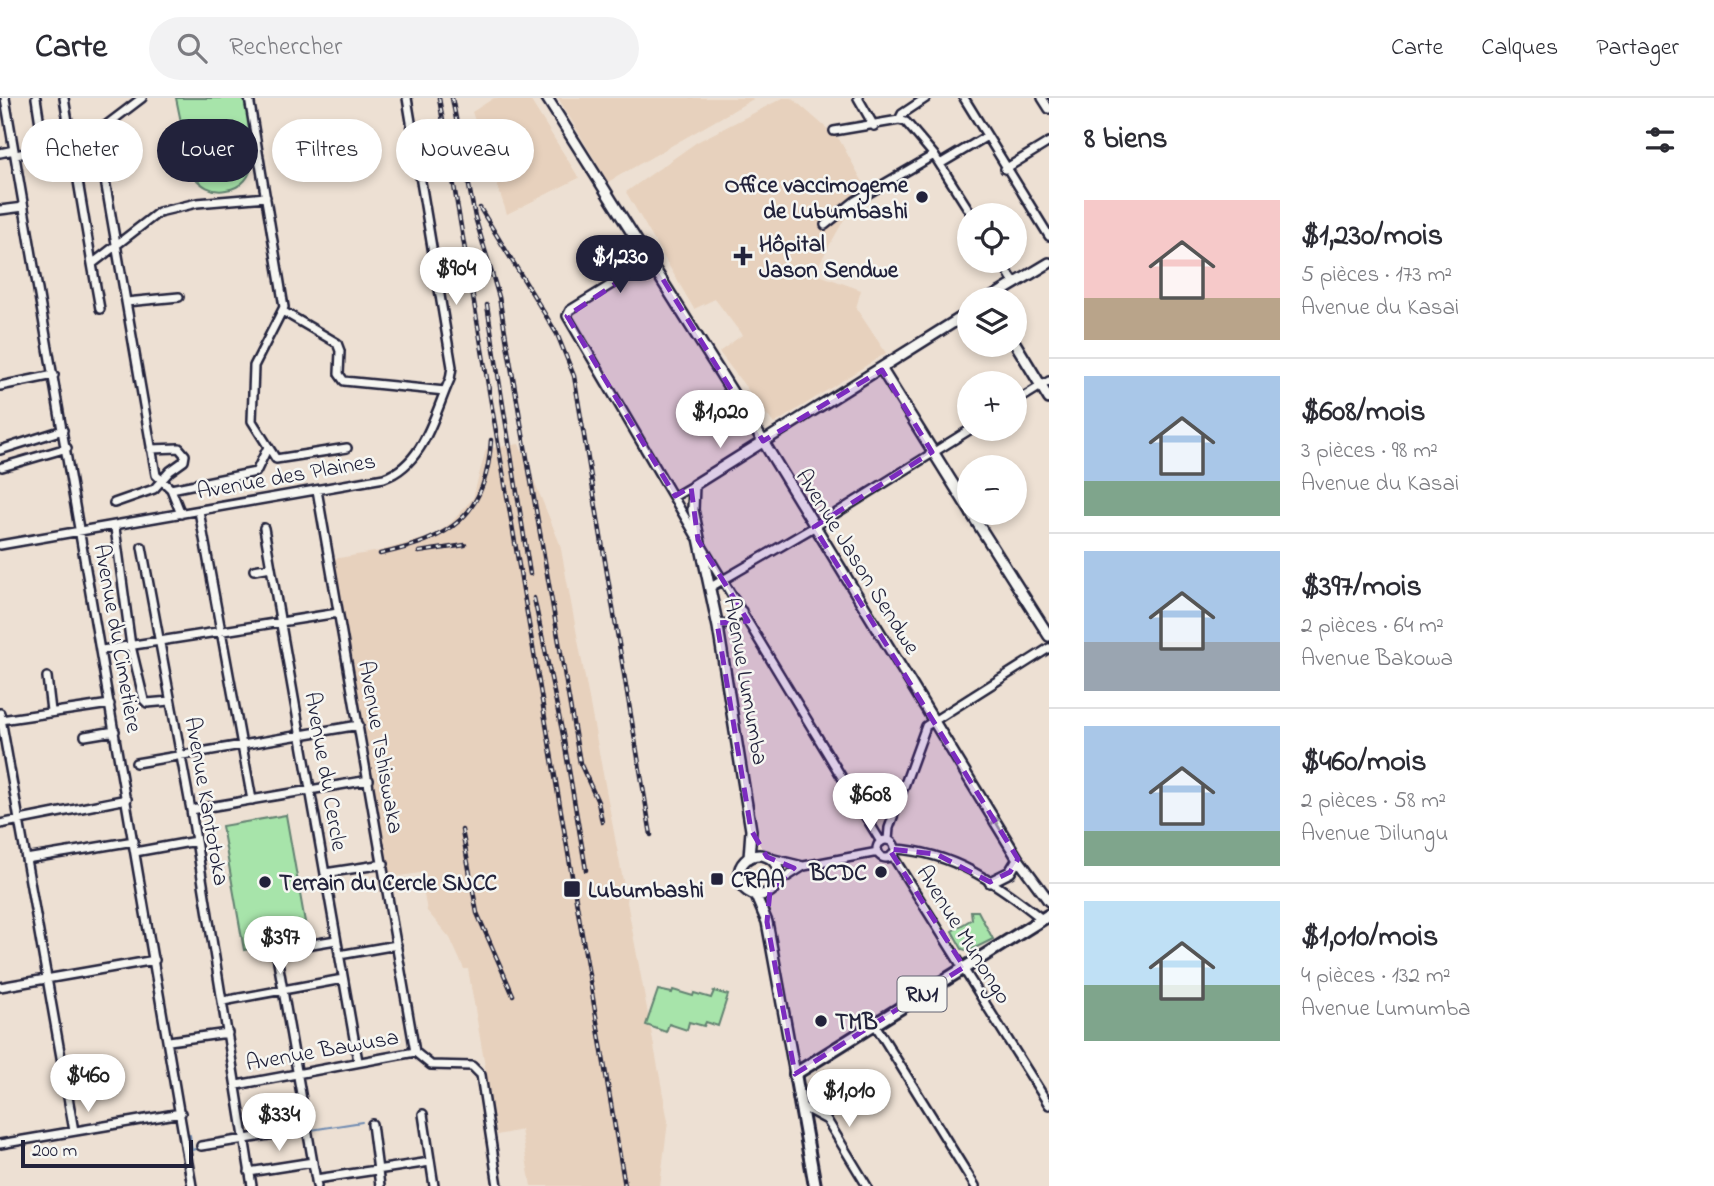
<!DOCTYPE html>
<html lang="fr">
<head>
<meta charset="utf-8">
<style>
  body { margin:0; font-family:"Indie Flower",sans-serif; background:#f2f2f3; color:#2b2b33; height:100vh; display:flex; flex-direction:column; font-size:26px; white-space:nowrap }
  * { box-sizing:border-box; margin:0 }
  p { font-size:23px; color:#7c7c81 }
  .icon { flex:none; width:38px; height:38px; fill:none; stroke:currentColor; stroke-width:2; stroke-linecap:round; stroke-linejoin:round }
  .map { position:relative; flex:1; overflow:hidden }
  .panel { display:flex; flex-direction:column; background:#fff; width:665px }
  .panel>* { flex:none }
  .top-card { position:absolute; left:21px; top:21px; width:665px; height:63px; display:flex; gap:14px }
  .buttons { position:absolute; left:957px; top:105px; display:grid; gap:14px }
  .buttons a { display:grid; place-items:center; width:70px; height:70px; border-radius:50%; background:#fff; box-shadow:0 4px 10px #0003; font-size:35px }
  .scale { position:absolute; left:21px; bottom:18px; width:172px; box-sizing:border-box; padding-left:7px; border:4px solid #22223b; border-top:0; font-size:19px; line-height:24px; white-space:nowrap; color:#22223b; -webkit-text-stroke:5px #f6f6f2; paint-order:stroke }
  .price { position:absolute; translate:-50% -60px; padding:0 16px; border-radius:24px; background:#fff; color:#222; font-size:23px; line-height:46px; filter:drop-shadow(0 2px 4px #0008) }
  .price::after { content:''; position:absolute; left:50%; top:42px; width:21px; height:16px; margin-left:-10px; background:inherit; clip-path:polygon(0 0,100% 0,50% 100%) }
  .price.on { background:#22223b; color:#fff }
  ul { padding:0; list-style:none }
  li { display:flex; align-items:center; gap:21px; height:175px; padding:0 35px }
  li+li { border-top:2px solid #e1e1e2 }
  li span { display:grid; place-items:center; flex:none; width:196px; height:140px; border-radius:0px; color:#555 }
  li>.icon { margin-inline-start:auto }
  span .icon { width:84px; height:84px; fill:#fffc; stroke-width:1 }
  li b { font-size:30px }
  h2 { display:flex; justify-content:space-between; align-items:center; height:84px; padding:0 35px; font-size:30px }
  .chip { padding:0 24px; border-radius:32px; background:#fff; box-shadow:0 4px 10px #0003; font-size:24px; line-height:63px }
  .chip.on { background:#22223b; color:#fff }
  header { display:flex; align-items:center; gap:42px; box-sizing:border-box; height:98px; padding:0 35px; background:#fff; border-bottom:2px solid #e1e1e2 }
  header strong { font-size:33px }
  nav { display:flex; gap:38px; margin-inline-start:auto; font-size:24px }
  .search { width:490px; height:63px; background:#f2f2f3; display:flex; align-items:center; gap:18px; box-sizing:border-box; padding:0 24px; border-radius:38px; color:#7c7c81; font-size:26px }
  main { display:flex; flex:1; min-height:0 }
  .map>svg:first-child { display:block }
  .built { fill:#e7d1bd }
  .green { fill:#a7e4aa; stroke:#648372; stroke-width:2 }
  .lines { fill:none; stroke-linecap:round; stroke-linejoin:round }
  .stream { stroke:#6f8bb1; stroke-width:2 }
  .minor-casing { stroke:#22223b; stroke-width:12 }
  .major-casing { stroke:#22223b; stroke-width:14 }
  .highway-casing { stroke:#22223b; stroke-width:16 }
  .minor { stroke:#f6f6f2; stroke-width:7 }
  .major { stroke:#f6f6f2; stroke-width:9 }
  .highway { stroke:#f6f6f2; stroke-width:10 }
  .rail-casing { stroke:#22223b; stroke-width:4.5 }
  .rail { stroke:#f6f6f2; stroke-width:2; stroke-dasharray:5; stroke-linecap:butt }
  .oneway { fill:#9797a0 }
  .marked { fill:#7b2cbf; fill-opacity:0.2; stroke:#7b2cbf; stroke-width:5; stroke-dasharray:14 9; stroke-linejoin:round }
  .poi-dot { fill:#22223b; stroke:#f6f6f2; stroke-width:2.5 }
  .labels { text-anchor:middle; stroke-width:5; stroke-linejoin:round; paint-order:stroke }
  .shield { fill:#f6f6f2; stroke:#626272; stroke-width:2 }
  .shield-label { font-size:21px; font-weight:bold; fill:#22223b }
  .poi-label { font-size:23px; font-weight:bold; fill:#22223b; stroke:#f6f6f2; text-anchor:start }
  .street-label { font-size:23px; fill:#22223b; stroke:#f6f6f2 }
</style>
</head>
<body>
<header>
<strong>Carte</strong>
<div class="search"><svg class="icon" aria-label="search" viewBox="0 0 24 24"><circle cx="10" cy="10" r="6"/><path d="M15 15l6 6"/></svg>Rechercher</div>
<nav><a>Carte</a><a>Calques</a><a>Partager</a></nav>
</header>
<main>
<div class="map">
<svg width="1049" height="1088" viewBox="0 0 1049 1088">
  <rect width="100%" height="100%" fill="#ede0d3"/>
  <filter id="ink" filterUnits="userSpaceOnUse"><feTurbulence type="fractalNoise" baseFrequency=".0143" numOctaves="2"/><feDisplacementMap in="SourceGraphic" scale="14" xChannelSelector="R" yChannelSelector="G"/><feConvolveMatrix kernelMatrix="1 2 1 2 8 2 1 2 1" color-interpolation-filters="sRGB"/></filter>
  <g filter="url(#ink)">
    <path class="built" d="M494,0H529L579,80L507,116L472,14Z
      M558,0H755L608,84Z
      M783,0H792L839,41L864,86L814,175L861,192L856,210L886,255L774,326L719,254L742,237L715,201L694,211L626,94L697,44Z
      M519,346L560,446L668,1023L660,1088H531L521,1032L497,1037L468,871H464L450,840L427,813L420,775L387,780L333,461L380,453L433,438L451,425L473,400L486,351Z"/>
    <path class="green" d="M176,0H244C249,28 269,85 226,92C211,95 201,87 192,77Z
      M286,717L308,841L244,852L222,728Z
      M971,813H978L993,841L969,853L962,851L952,833L972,821Z
      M658,892L672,895L673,892L693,898L694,895L711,900L714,893L728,897L718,928L706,924L704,928L689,924L687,932L669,926L666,934L646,927Z"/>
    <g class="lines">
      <path class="stream" d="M311,1032L362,1024
        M190,1037L192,1052L199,1050"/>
      <g class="minor-casing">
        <path id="minor" d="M5,0L192,1088
          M36,0L44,52
          M64,0L92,166
          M249,0L284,209L254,268L252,323L276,361L347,350
          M858,0L874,28
          M964,0L1049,138
          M1042,0L1049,11
          M899,22L902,16L926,0
          M834,33L899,22L906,24L934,57L972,117
          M97,36L156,377L171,391L181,416
          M0,55L14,52
          M16,57L88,41L142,0
          M940,66L987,38
          M1005,71L1049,44
          M0,112L24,109
          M825,127L855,103L934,57
          M651,162L570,212L567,218L696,438
          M1001,163L1015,186
          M126,204L179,199
          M100,211L92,166L159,114L197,105L266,99
          M284,214L337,245L340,253L339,276L344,283L445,293
          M0,288L54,277
          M1015,304L1049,283
          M0,352L63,332
          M2,369L67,350
          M171,391L256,374L267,351
          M317,392L415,954
          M675,398L694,387
          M114,405L154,391L170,373L184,363L185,357L179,350L151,351
          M199,413L252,702
          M115,430L131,548L144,602L147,605L170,603
          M264,430L358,963
          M0,447L384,380C424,366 434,317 450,281L452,269L407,0
          M702,448L881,744
          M142,449L191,712L252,1088
          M254,472L271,469
          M709,490L814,429L971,331
          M717,525L730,526L742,513
          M102,552L338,515
          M47,579L51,613
          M0,615L26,761L134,743
          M1,622L110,606
          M85,638L115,633
          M136,665L359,627
          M191,712L369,682
          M0,726L127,701
          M888,742L889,730L926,628L1049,550
          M877 751a9 9 0 1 1 18 0a9 9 0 1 1-18 0Z
          M895,751C953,754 998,786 1042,821
          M135,754L196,743
          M892,757L1049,1007
          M770,760L803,768
          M26,761L74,1033
          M325,775L384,766
          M777,785L804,768L878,754
          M339,857L397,847
          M0,889L155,862
          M223,903L343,881
          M874,925L975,1088
          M169,943L228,935
          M415,954L431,967L472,968L481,977L498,1088
          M237,987L415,954
          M801,1008L827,1022L867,1088
          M423,1016L434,1088
          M372,1026L380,1088
          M0,1046L181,1015
          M201,1048L307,1031
          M249,1074L313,1064
          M316,1081L430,1064
          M317,1088L276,852L336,842"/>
      </g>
      <g class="major-casing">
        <path id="major" d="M547,0L763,343L1018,761L1049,803
          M989,201L1049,165
          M1015,245L1049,301
          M882,272L970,413
          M971,415L1049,538
          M739 777a20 20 0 1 1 40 0a20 20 0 1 1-40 0Z
          M749,760L751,732L718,529L693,412L694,387L970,214
          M990,784L1010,774L1018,761
          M755,796L767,824L795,976"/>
      </g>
      <g class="highway-casing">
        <path id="highway" d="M815,1088L795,976L1049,817"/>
      </g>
      <use href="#minor" class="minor"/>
      <use href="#major" class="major"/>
      <use href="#highway" class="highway"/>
      <g class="rail-casing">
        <path id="rail" d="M439,0L625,1088
          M452,0L475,119L499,199L580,665L598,704L602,724
          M480,110L557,236L574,278L651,737
          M487,207L530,476
          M419,454L465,447
          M380,456C449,441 487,419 491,342
          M534,500L563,637L586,772
          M462,732L477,815L513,897"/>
      </g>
      <use href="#rail" class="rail"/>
    </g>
    <defs><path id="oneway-solid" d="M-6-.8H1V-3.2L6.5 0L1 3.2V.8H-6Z" transform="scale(1.75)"/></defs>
    <use class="oneway" href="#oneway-solid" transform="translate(997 726) rotate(-121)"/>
  </g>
  <path class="marked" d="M651,162L763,343L882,272L932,354L814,429L1018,761L1010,774L990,784L936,756L889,751L964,869L795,976L767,824L770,793L794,770L767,759L751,732L717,525L748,523L698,442L691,389L675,398L567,218Z"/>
  <g class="poi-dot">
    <circle cx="922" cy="99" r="7"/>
    <path d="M739.5 147.5h7v7h7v7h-7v7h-7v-7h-7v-7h7z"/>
    <circle cx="881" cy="774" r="7"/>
    <rect x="710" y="774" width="14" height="14" rx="3.5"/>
    <circle cx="265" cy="784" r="7"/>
    <rect x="563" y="782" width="18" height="18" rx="3.5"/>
    <circle cx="821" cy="923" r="7"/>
  </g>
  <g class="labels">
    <rect class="shield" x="897.5" y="878.5" width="49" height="35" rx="5"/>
    <g class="shield-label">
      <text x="922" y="903">RN1</text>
    </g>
    <g class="poi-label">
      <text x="908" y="94" text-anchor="end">Office vaccimogeme<tspan x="908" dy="26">de Lubumbashi</tspan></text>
      <text x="759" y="153">Hôpital<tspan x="759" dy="26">Jason Sendwe</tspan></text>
      <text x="867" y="782" text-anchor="end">BCDC</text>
      <text x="731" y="789">CRAA</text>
      <text x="279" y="792">Terrain du Cercle SNCC</text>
      <text x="588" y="799">Lubumbashi</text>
      <text x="835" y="931">TMB</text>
    </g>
    <g class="street-label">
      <text transform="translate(286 377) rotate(-10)" y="8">Avenue des Plaines</text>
      <text transform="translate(859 463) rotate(58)" y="8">Avenue Jason Sendwe</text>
      <text transform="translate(119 540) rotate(80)" y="8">Avenue du Cimetière</text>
      <text transform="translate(747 583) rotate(80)" y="8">Avenue Lumumba</text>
      <text transform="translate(382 649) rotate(80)" y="8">Avenue Tshiswaka</text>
      <text transform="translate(327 673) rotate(80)" y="8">Avenue du Cercle</text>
      <text transform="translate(208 703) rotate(80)" y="8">Avenue Kantotoka</text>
      <text transform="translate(965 836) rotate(58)" y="8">Avenue Munongo</text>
      <text transform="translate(322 951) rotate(-10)" y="8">Avenue Bawusa</text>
    </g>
  </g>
</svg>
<div class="buttons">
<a><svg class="icon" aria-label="locate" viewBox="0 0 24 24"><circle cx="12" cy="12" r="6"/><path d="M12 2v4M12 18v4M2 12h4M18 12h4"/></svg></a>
<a><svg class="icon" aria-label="layers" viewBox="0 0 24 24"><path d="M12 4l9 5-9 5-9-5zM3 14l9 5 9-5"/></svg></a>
<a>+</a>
<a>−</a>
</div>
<div class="scale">200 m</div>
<b class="price on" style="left:620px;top:197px">$1,230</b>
<b class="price" style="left:456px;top:209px">$904</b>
<b class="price" style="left:720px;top:352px">$1,020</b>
<b class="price" style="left:870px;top:735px">$608</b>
<b class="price" style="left:280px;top:878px">$397</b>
<b class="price" style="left:88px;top:1016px">$460</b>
<b class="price" style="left:849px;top:1031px">$1,010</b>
<b class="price" style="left:279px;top:1055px">$334</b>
<div class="top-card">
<a class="chip">Acheter</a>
<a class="chip on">Louer</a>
<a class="chip">Filtres</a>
<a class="chip">Nouveau</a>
</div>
</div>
<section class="panel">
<h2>8 biens<svg class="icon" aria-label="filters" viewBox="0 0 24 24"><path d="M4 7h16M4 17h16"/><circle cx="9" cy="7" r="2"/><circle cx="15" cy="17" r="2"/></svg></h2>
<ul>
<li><span style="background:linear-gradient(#f6c9c9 70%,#b9a48a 0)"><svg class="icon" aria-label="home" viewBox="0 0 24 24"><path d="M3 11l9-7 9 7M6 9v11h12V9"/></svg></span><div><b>$1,230/mois</b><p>5 pièces · 173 m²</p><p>Avenue du Kasai</p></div></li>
<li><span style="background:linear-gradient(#a9c7e8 75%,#7fa58c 0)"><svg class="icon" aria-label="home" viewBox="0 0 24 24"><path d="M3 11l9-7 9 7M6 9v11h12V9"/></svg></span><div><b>$608/mois</b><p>3 pièces · 98 m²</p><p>Avenue du Kasai</p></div></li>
<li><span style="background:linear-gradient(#a9c7e8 65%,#9aa5b1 0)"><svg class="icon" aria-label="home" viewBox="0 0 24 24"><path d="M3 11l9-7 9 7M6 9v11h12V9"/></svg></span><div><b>$397/mois</b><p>2 pièces · 64 m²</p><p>Avenue Bakowa</p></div></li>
<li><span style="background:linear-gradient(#a9c7e8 75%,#7fa58c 0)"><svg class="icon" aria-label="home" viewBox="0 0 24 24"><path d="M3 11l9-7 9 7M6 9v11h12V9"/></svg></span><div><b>$460/mois</b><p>2 pièces · 58 m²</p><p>Avenue Dilungu</p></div></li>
<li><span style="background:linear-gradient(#bfe0f5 60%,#7fa58c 0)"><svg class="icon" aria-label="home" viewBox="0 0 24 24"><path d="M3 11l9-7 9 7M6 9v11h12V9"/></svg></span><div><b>$1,010/mois</b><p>4 pièces · 132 m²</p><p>Avenue Lumumba</p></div></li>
</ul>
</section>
</main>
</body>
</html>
